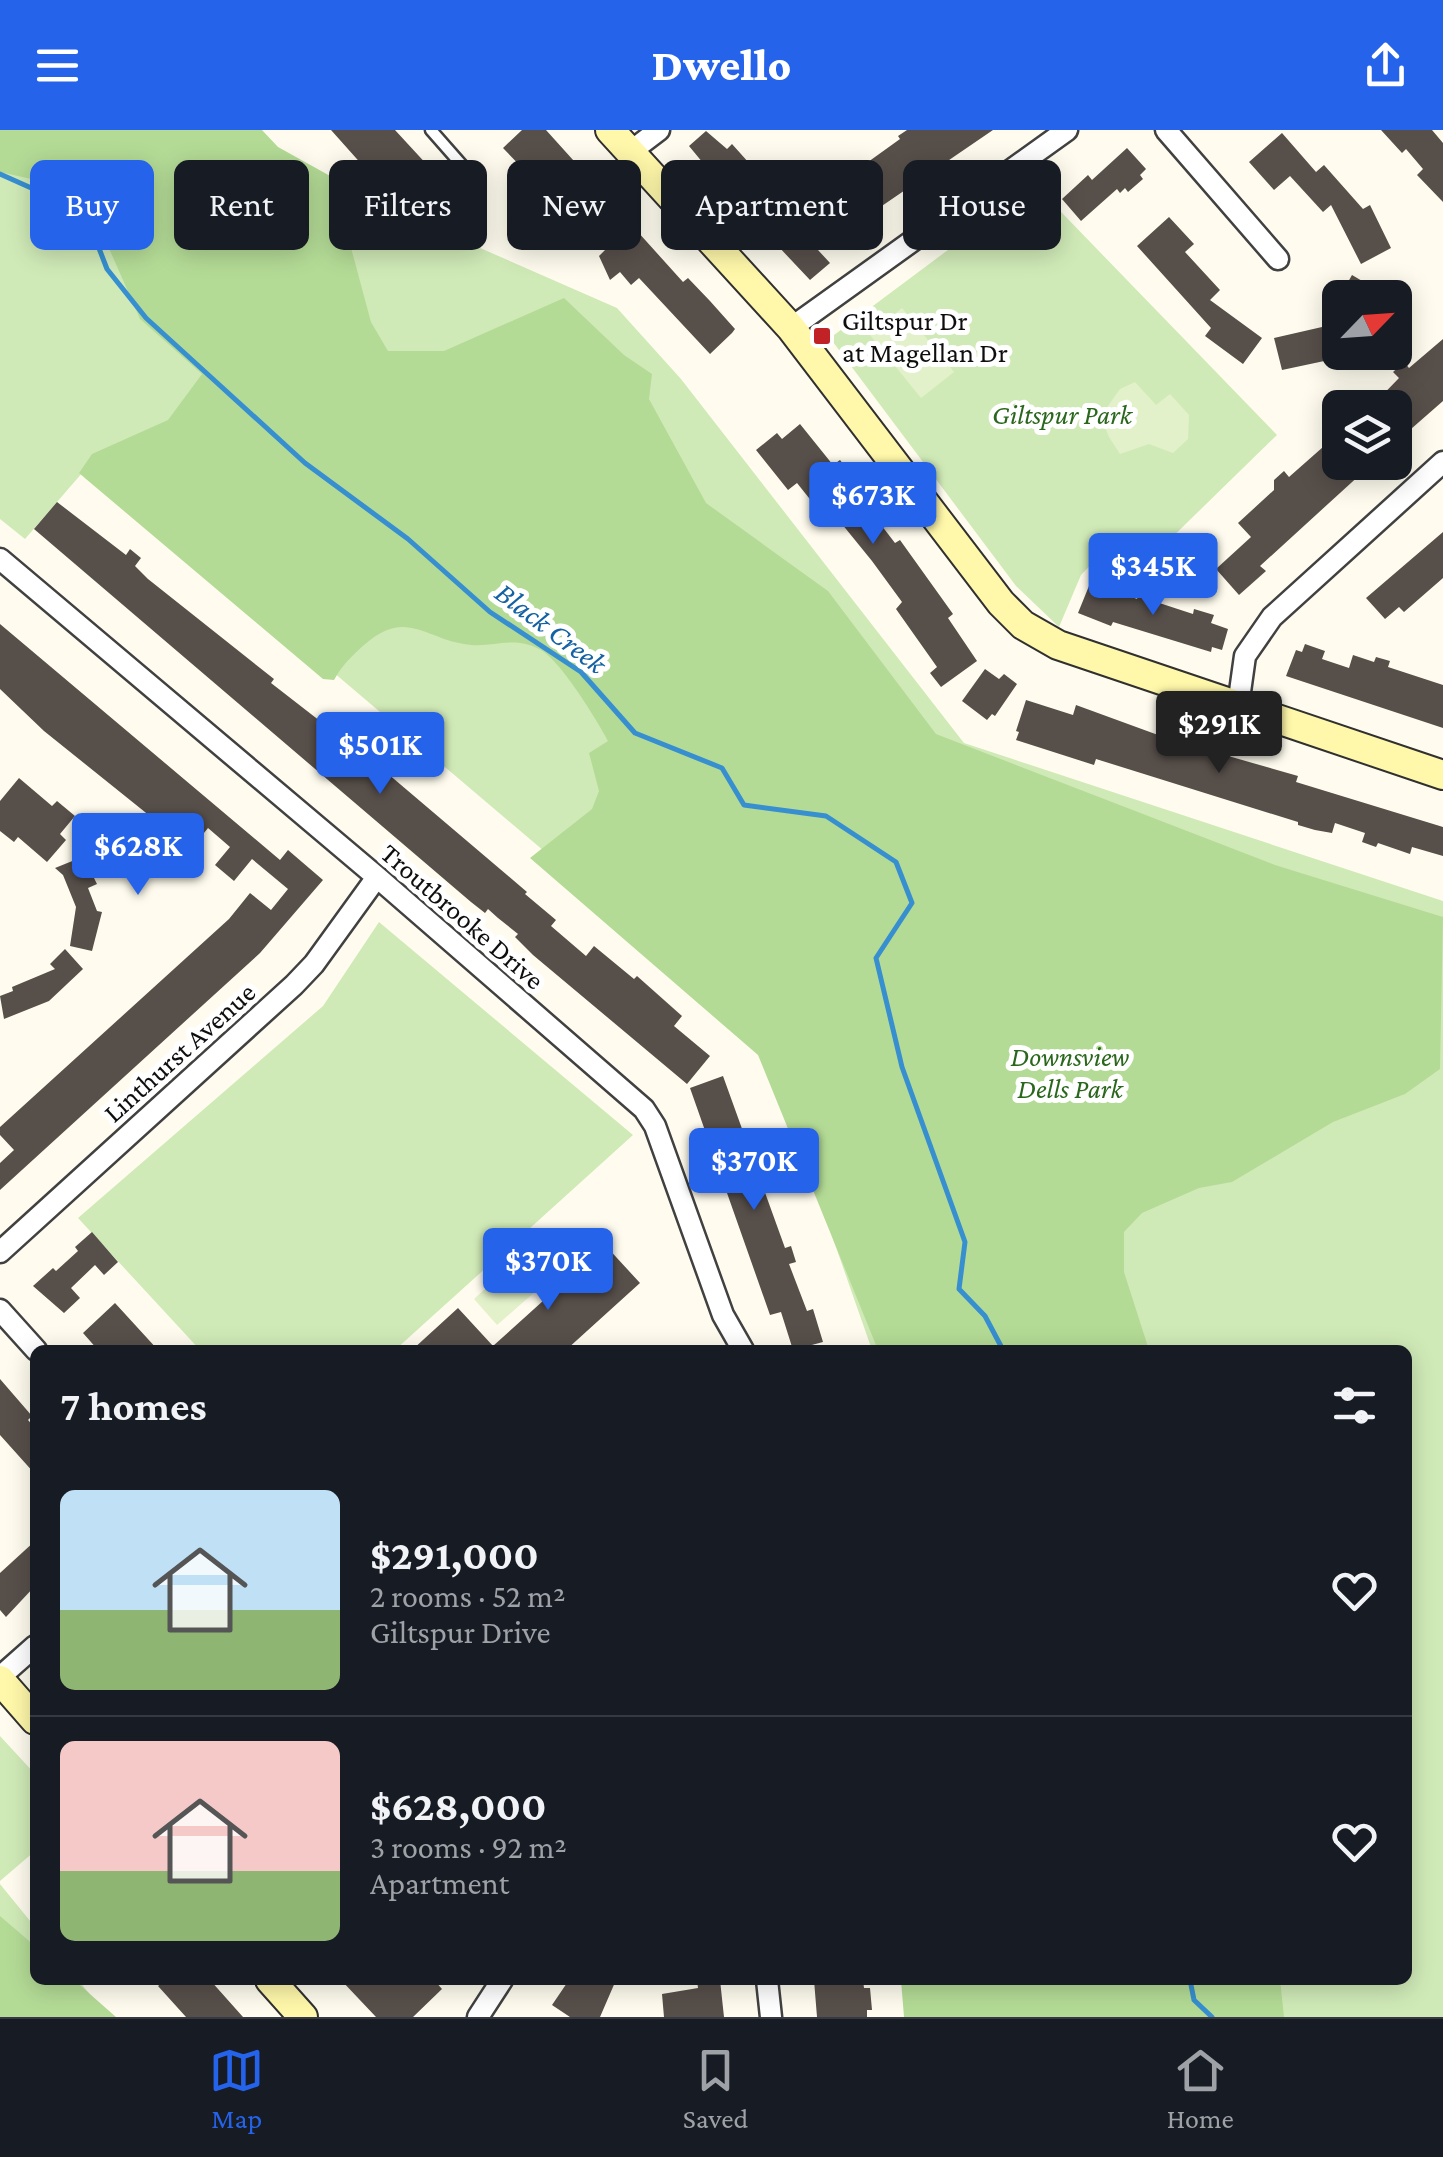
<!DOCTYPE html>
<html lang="en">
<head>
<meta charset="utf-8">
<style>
  body { margin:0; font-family:"Crimson Pro",serif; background:#20242c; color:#f1f3f6; height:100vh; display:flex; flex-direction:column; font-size:38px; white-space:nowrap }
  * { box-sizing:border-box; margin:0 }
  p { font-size:32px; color:#9ea1a6 }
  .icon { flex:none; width:55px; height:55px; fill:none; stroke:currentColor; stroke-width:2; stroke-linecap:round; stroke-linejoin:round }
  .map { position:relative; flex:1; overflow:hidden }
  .details { position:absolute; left:30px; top:1215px; width:1382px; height:640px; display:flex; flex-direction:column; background:#171b24; border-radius:15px; box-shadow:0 5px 25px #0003 }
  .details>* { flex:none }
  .hud { position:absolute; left:30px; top:30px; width:1385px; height:90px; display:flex; gap:20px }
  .needle { width:65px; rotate:65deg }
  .controls { position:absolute; left:1322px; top:150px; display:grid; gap:20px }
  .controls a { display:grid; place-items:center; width:90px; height:90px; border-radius:15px; background:#171b24; box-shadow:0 5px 25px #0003; font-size:50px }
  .price { position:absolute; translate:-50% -85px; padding:0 22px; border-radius:10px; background:#2563eb; color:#fff; font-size:32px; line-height:65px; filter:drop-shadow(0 2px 5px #0008) }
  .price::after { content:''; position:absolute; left:50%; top:60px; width:30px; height:22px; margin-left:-15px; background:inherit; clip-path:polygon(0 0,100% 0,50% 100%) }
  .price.current { background:#222; color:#fff }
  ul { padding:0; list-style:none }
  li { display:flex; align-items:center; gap:30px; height:250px; padding:0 30px }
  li+li { border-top:2px solid #363941 }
  li span { display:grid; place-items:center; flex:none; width:280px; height:200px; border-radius:15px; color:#555 }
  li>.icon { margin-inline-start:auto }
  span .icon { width:120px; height:120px; fill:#fffc; stroke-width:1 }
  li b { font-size:42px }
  h2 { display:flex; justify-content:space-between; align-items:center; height:120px; padding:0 30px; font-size:42px }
  .pill { padding:0 35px; border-radius:15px; background:#171b24; box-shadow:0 5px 25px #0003; font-size:35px; line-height:90px }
  .pill.current { background:#2563eb; color:#fff }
  header { display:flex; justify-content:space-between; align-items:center; height:130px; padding:0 30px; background:#2563eb; color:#fff; font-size:45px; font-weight:800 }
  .tabs { display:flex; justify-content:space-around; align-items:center; height:140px; border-top:2px solid #363941; background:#171b24; font-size:28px; color:#9ea1a6 }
  .tabs a { display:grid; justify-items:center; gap:5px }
  .tabs .current { color:#2563eb }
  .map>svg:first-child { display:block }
  .green { fill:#d0eab7 }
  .forest { fill:#b4db96 }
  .pitch { fill:#e2f1c9 }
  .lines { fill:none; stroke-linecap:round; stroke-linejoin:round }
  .stream { stroke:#378fd0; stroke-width:5 }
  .building { fill:#574f4a }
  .lane-casing { stroke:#414141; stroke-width:15 }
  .street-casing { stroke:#414141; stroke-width:25 }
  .secondary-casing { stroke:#303030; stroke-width:32 }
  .lane { stroke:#fff; stroke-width:10 }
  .street { stroke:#fff; stroke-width:20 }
  .secondary { stroke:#fff8aa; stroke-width:28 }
  .poi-dot { fill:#c12226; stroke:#fff; stroke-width:4 }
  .labels { text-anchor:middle; stroke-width:10; stroke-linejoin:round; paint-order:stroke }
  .poi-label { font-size:28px; fill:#0e0e0e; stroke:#fff; text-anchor:start }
  .park-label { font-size:28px; font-style:italic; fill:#2a671c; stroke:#fff }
  .street-label { font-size:28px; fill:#0e0e0e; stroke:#fff }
  .water-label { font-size:30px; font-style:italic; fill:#1461a3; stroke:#fff }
</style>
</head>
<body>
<header><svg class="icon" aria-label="menu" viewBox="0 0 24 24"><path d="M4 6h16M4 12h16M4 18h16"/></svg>Dwello<svg class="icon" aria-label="share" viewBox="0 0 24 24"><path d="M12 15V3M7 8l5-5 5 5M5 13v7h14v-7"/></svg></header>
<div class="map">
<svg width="1443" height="1887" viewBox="0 0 1443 1887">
  <rect width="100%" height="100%" fill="#fffcef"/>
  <path class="green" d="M0,0L284,32L617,178L681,249L964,613L1443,771V1887H910L906,1850H1408V1220H872L762,906L89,335L25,409L0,389Z
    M1035,55L1277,305L1160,419L1102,423L1081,445L1059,497L1016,456L830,208Z
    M379,792L633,1005L395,1220H200L78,1088L323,876Z
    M0,1606L35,1644V1721L0,1751Z
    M0,1754L35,1797V1850H78L109,1887H0Z"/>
  <path class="forest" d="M0,0H262L278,17L332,47L371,192L388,221H444L564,168L624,225L652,244L649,269L706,373L828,461L936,604L1275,735L1443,787L1440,939L1405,964L1333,992L1232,1052L1199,1058L1142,1083L1124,1102V1142L1149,1220H878L758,925L530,728L592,679L599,661L589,623L608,611C597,590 559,528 539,519C513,506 496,517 471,515C424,510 407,477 364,515C352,526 342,535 334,550L323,549L86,349L79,343L92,324L168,290L202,244L140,189L87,68L58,55L0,42Z
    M0,1786L35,1816V1850H74L116,1887H0Z
    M901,1850H1280L1284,1887H904Z"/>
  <path class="pitch" d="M902,178L954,242L921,268L870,205Z
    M1135,252L1156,275L1170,264L1189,285L1188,309L1173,323L1149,314L1120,324L1109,307L1101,286L1120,259Z
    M521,1126L545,1153L497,1195L474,1169Z"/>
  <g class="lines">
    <path class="stream" d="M0,44L85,82L107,139L146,188L305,333L408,409L490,482L581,542L635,603L722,638L744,675L826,686L896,732L912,773L876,828L902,937L965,1112L959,1159L985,1186L1003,1220
      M1190,1850L1194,1870L1212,1887"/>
  </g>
  <path class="building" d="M331,0H395L442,51L421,70L396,43L381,56Z
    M522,0H546L683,152L688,148L710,171L735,199L732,203L710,224L639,148L631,155L620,142L610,150L599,126L609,116L571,74L568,77L532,39L527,43L503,18Z
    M907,0H993L873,82L876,86L847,108L818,68L900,9L898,6Z
    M1381,0H1432L1443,13V72L1417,45L1423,39L1406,19L1402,23Z
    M706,1L727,19L732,14L784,72L779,77L799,99L805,93L825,115L818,120L830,133L810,150L727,62L689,16Z
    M1282,3L1316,42L1324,35L1363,79L1370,75L1391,118L1361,134L1331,75L1323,82L1290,46L1274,60L1249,32Z
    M1127,18L1146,39L1140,45L1143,49L1128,62L1125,58L1120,63L1117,59L1081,91L1062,69L1088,45L1092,50Z
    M1169,87L1194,114L1185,122L1220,160L1210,170L1262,208L1243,234L1205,206L1211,198L1137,116Z
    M1352,145L1391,168H1339Z
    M1322,197L1329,230L1282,240L1274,208Z
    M1443,209V271L1395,313V278H1370L1399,248L1393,242L1404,232L1409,238Z
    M800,294L833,335L840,330L851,344L845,348L895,413L900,410L953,484L948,488L977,531L941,557L930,543L937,537L896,479L902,472L872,431L820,367L813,373L797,353L788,360L756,320L777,303L782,309Z
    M1340,302V332H1374L1260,436L1266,441L1239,465L1216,439L1251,407L1238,393L1274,360V350L1284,341L1289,347Z
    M57,372L126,425L130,419L141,428L135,436L148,449L274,549L271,553L338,605L335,609L369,637L374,632L527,762L525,764L556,790L551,796L586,826L594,816L634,849L637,846L682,886L674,896L710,926L687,954L533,825L515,807L518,804L498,788L488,779L485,783L471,772L34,399Z
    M1443,402V448L1404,482L1399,477L1385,489L1366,468Z
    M1091,451L1137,469L1138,466L1193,484L1194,479L1214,485L1211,493L1228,499L1222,520L1212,517L1211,522L1113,492L1111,496L1078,483Z
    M0,494L280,730L288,720L323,750L260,823L0,1060V1033L14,1020L0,1005V997L229,789L250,763L271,780L288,759L252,729L234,751L215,735L230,717L208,698L191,719L44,601L0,559Z
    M1305,514L1325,521L1322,529L1349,538L1353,525L1374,532L1376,527L1390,531L1388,537L1443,555V598L1286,546L1296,520L1302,522Z
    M985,539L999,549L1004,544L1017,554L995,586L992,584L987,590L962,571Z
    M1026,570L1073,585L1076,575L1169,609L1298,646L1296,652L1443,697V726L1412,717L1410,724L1378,713L1376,717L1362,712L1365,703L1335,693L1332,703L1315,700L1298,695V692L1096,629L1094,635L1016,610L1019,602L1016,601Z
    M19,648L52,676L57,671L75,686L60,704L66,710L47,732L18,707L14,712L0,701V671Z
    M107,717L116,739L94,748L97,754L88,758L97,781L102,782L92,821L70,816L76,777L63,745L55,738Z
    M65,819L83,839L49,871L4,889L0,866L13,861L12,857L55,839L50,834Z
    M723,946L785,1118L791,1116L796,1132L789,1134L807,1181L813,1179L823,1212L793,1220L781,1182L770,1185L690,958Z
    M92,1102L118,1132L104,1145L95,1135L71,1158L80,1168L64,1183L33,1156L53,1138L56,1141L78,1121L75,1117Z
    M605,1115L640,1153L566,1220H412L458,1178L493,1216Z
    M115,1173L158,1220H98L83,1203Z
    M0,1249L32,1286L28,1290L35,1298V1344L0,1305Z
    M35,1411V1456L6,1487L0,1480V1443Z
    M166,1850H210L243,1887H186L158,1856Z
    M341,1850H434L442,1859L413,1887H376Z
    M569,1850H616L600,1887H570L552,1875Z
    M697,1850H720L724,1887H664L662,1864L698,1858Z
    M814,1850H863L864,1858H870L872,1880H867V1887H817Z"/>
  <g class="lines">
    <g class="lane-casing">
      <path id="lane" d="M431,0L475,50L436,83"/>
    </g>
    <g class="street-casing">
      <path id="street" d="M1166,0L1278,129
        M630,22L659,0
        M791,198L1067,0
        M0,429L377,747L644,979L655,996L723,1185L743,1220
        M1238,576L1245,526L1272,487L1443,332
        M0,1122L294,855L314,834L377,747
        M0,1180L36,1220
        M0,1547L35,1516
        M767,1850L771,1887
        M478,1887L502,1850"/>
    </g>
    <g class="secondary-casing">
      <path id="secondary" d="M610,0L791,198L1001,473L1023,495L1058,515L1443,645
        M0,1550L35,1590
        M270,1850L303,1887"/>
    </g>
    <use href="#lane" class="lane"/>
    <use href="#street" class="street"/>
    <use href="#secondary" class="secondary"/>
  </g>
  <rect class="poi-dot" x="812" y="196" width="20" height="20" rx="5"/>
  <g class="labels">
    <g class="poi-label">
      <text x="842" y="200">Giltspur Dr<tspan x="842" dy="32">at Magellan Dr</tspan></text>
    </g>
    <g class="park-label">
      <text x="1062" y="294">Giltspur Park</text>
      <text x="1070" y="936">Downsview<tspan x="1070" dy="32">Dells Park</tspan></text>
    </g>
    <g class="street-label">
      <text transform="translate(463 786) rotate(41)" y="10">Troutbrooke Drive</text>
      <text transform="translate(179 922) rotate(-42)" y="10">Linthurst Avenue</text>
    </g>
    <g class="water-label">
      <text transform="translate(551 498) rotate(37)" y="10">Black Creek</text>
    </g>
  </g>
</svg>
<div class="controls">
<a><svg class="needle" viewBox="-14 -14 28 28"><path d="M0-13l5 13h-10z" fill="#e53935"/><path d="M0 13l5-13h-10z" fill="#9ea1a6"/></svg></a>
<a><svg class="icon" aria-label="layers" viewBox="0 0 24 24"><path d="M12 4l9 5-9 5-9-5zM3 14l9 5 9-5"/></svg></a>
</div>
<b class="price" style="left:873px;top:417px">$673K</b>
<b class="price" style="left:1153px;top:488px">$345K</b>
<b class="price current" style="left:1219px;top:646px">$291K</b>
<b class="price" style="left:380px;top:667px">$501K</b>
<b class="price" style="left:138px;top:768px">$628K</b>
<b class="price" style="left:754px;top:1083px">$370K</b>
<b class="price" style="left:548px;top:1183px">$370K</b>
<div class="hud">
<a class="pill current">Buy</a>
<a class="pill">Rent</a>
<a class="pill">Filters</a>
<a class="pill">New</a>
<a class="pill">Apartment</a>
<a class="pill">House</a>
</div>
<section class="details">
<h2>7 homes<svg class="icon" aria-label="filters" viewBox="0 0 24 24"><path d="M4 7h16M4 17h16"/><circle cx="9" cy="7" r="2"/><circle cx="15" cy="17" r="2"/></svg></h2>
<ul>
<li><span style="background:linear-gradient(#bfe0f5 60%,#8fb573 0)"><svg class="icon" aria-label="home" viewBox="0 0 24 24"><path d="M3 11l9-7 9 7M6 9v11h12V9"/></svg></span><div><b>$291,000</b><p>2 rooms · 52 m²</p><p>Giltspur Drive</p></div><svg class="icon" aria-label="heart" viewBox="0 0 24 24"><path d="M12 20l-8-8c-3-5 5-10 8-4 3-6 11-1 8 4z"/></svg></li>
<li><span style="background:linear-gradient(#f6c9c9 65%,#8fb573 0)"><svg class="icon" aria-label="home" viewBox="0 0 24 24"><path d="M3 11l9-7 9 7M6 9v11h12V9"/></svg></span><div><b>$628,000</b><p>3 rooms · 92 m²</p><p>Apartment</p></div><svg class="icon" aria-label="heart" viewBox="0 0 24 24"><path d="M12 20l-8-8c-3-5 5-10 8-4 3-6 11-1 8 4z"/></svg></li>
</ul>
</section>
</div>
<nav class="tabs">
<a class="current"><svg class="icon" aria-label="map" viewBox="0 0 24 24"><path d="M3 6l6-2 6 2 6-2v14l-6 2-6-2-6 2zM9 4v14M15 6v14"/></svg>Map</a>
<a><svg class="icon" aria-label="saved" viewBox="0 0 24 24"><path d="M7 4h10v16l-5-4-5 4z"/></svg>Saved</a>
<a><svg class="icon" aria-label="home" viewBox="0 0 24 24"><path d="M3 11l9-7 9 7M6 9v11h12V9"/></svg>Home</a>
</nav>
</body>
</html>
